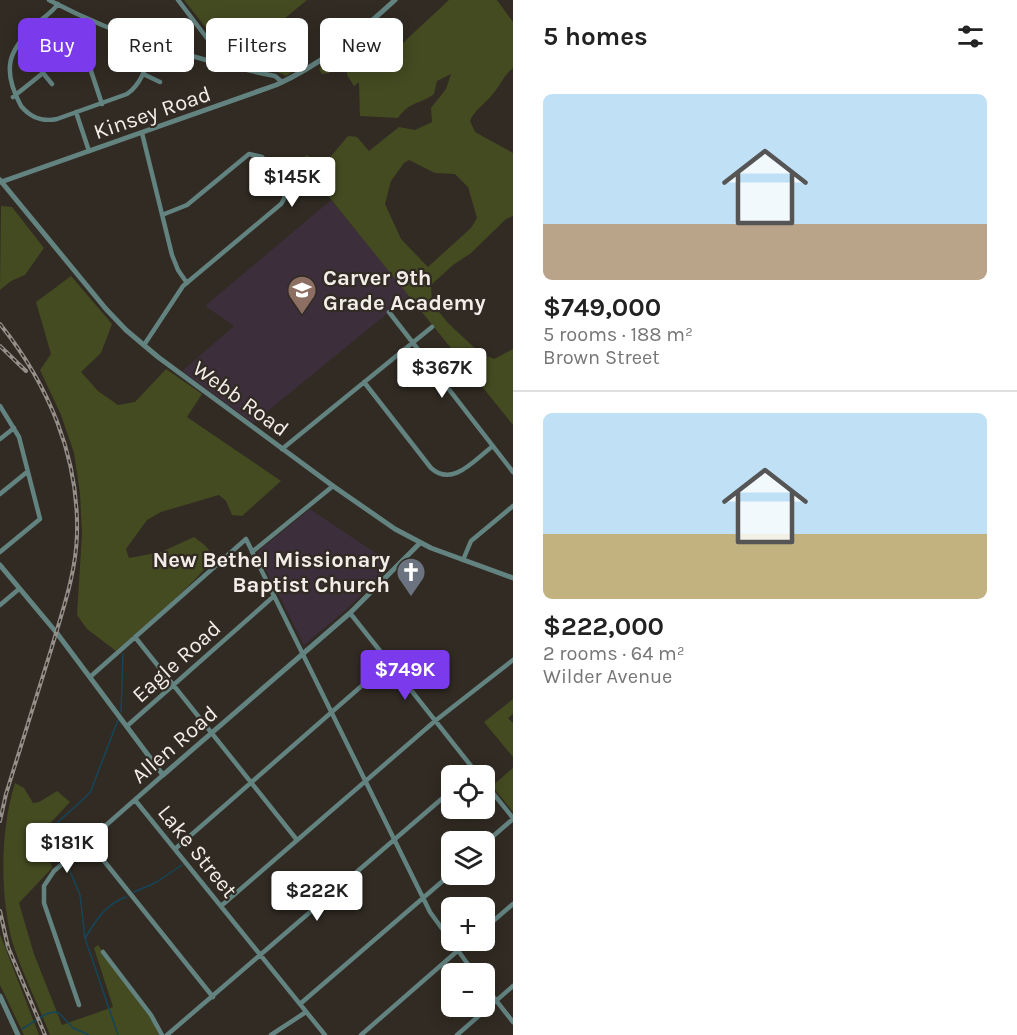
<!DOCTYPE html>
<html lang="en">
<head>
<meta charset="utf-8">
<style>
  body { margin:0; font-family:Karla,sans-serif; background:#f2f2f2; color:#222; height:100vh; display:flex; flex-direction:column; font-size:22px; white-space:nowrap }
  * { box-sizing:border-box; margin:0 }
  p { font-size:20px; color:#767676 }
  .icon { flex:none; width:33px; height:33px; fill:none; stroke:currentColor; stroke-width:2; stroke-linecap:round; stroke-linejoin:round }
  .map { position:relative; flex:1; overflow:hidden }
  .drawer { display:flex; flex-direction:column; background:#fff; width:504px }
  .drawer>* { flex:none }
  .guide { position:absolute; left:18px; top:18px; width:405px; height:54px; display:flex; gap:12px }
  .buttons { position:absolute; left:441px; top:765px; display:grid; gap:12px }
  .buttons a { display:grid; place-items:center; width:54px; height:54px; border-radius:9px; background:#fff; box-shadow:0 3px 15px #0003; font-size:30px }
  .price { position:absolute; translate:-50% -51px; padding:0 14px; border-radius:6px; background:#fff; color:#222; font-size:20px; line-height:39px; filter:drop-shadow(0 2px 3px #0008) }
  .price::after { content:''; position:absolute; left:50%; top:36px; width:18px; height:14px; margin-left:-9px; background:inherit; clip-path:polygon(0 0,100% 0,50% 100%) }
  .price.active { background:#7c3aed; color:#fff }
  ul { padding:0; list-style:none }
  li { display:grid; align-content:center; gap:12px; height:318px; padding:0 30px }
  li+li { border-top:2px solid #e0e0e0 }
  li span { display:grid; place-items:center; height:186px; border-radius:9px; color:#555 }
  li>.icon { margin-inline-start:auto }
  span .icon { width:108px; height:108px; fill:#fffc; stroke-width:1 }
  li b { font-size:26px }
  h2 { display:flex; justify-content:space-between; align-items:center; height:72px; padding:0 30px; font-size:26px }
  .pill { padding:0 21px; border-radius:9px; background:#fff; box-shadow:0 3px 15px #0003; font-size:21px; line-height:54px }
  .pill.active { background:#7c3aed; color:#fff }
  main { display:flex; flex:1; min-height:0 }
  .map>svg:first-child { display:block }
  .education { fill:#3c2e3b }
  .green { fill:#444b21; fill-rule:evenodd }
  .lines { fill:none; stroke-linecap:round; stroke-linejoin:round }
  .stream { stroke:#14465b; stroke-width:1.5 }
  .minor { stroke:#638380; stroke-width:4.5 }
  .tertiary { stroke:#638380; stroke-width:5 }
  .rail-casing { stroke:#948f88; stroke-width:4 }
  .rail { stroke:#312b23; stroke-width:1.5; stroke-dasharray:4.5; stroke-linecap:butt }
  .labels { text-anchor:middle; stroke-width:4.5; stroke-linejoin:round; paint-order:stroke }
  .street-label { font-size:22px; fill:#f2ede8; stroke:#312b23 }
  .poi-label { font-size:22px; font-weight:bold; fill:#f2ede8; stroke:#312b23; text-anchor:start }
</style>
</head>
<body>
<main>
<div class="map">
<svg width="513" height="1035" viewBox="0 0 513 1035">
  <rect width="100%" height="100%" fill="#312b23"/>
  <path class="education" d="M331,200L410,295L253,423L182,371L234,326L205,306Z
    M310,509L392,564L348,608L304,645L257,552Z"/>
  <path class="green" d="M184,0H307L260,39L291,73L286,76L280,73L233,62Z
    M449,0H497L513,22V68C503,76 500,86 492,95C484,105 475,109 470,121L475,132L513,153V216L506,219L471,253L453,265L431,285L432,303L448,323L480,353L494,359L513,349V425L300,161L307,155L322,167L348,136L357,137L369,151L399,127L415,130L432,122L431,108L446,89L451,74L437,81L434,94C419,105 410,101 398,118L360,116L359,82L354,86L347,75V70H342L341,64L338,63L329,73L322,74L319,69L332,59L336,60L350,55L355,62L361,64L366,60L369,47L383,45L389,59L407,39ZM409,160L435,173L455,174L468,187L477,218L471,228L428,267L401,239L385,204L391,181L404,163Z
    M1,206L12,207L44,248L25,275L11,281L0,290Z
    M71,276L112,324L101,353L81,372L98,391L118,405L135,402L166,369L202,394L187,417L281,481L242,516L232,515L226,501L219,495L161,512L147,520L126,549L129,558L161,552L194,537C201,543 212,548 211,558C209,573 131,637 116,651L87,629L77,615L82,534L80,493L74,453L61,415L40,370L51,354L36,302Z
    M513,699V714L508,718L513,723V757L484,722Z
    M513,768V812L492,786Z
    M15,783L24,788L33,803L39,802L57,791L70,802L42,832L48,848L52,868L19,903L34,954L62,1025L113,1007L94,948L98,945L150,1017L159,1035H50C38,1004 22,973 12,941C0,894 0,830 15,783Z
    M0,934L39,1035H24L0,985Z"/>
  <g class="lines">
    <path class="stream" d="M121,712L123,654
      M62,859L45,834L90,793L118,720
      M67,864L80,895L85,938L118,1035
      M134,892L155,883L182,865
      M85,938C96,920 106,904 126,897
      M22,1029L46,1014L54,1012L59,1013L73,1028L89,1035"/>
    <path class="minor" d="M49,0C121,38 196,60 275,76L282,82
      M178,0L222,58L226,66
      M58,4C53,11 47,15 41,20C9,48 0,67 21,106C31,118 42,122 57,119L127,94C143,83 147,63 153,45
      M90,68L102,104
      M143,74L160,82
      M13,97L43,73L52,84
      M76,112L89,151
      M142,133L172,255L178,270L187,283
      M389,312L513,472
      M144,345L183,286L281,204C294,187 273,169 262,157L249,154L187,205L162,215
      M364,382L431,468C453,488 475,459 493,446
      M0,406L19,437L40,519L0,552
      M0,439L14,428
      M282,449L432,327
      M0,494L27,472
      M252,552L333,486
      M463,560L471,541L513,506
      M0,605L19,589
      M350,613L479,776
      M135,637L297,840
      M90,677L246,539L430,912L475,974
      M127,726L274,596
      M484,782L513,818
      M135,800L325,1035
      M88,841L213,997
      M484,844L513,819
      M175,849L389,662
      M221,906L435,721L513,660
      M484,929L513,904
      M103,952L151,1015L162,1035
      M484,985L513,1022
      M300,1004L452,873
      M79,1005L44,903V886L54,871L163,775
      M167,1035L452,790
      M271,1035L306,1012
      M361,1035L470,940
      M457,1035L513,986"/>
    <path class="tertiary" d="M0,180L106,309L126,330L158,357L333,486L395,529L431,548L513,578
      M1,182L276,85C322,64 358,34 395,0
      M0,565L56,632L163,775L350,613L420,543
      M0,996L18,1035"/>
    <g class="rail-casing">
      <path id="rail" d="M0,324C48,384 79,456 77,534C76,574 62,612 51,650C36,698 21,746 6,794L0,821
        M0,346L26,371
        M0,911L8,947L45,1035"/>
    </g>
    <use href="#rail" class="rail"/>
  </g>
  <defs>
    <g id="school-pin" transform="scale(1.5)"><path d="M0 17L-7.5 6A9.5 9.5 0 1 1 7.5 6Z" fill="#8d6e63" stroke="#312b23"/><path d="M0-5L7-2L0 1L-7-2ZM-4 1L0 2.5L4 1V4Q0 6-4 4Z" fill="#fff"/></g>
    <g id="church-pin" transform="scale(1.5)"><path d="M0 17L-7.5 6A9.5 9.5 0 1 1 7.5 6Z" fill="#6b7280" stroke="#312b23"/><path d="M-1.2-6h2.4v3.5h3.3v2.4h-3.3V6h-2.4V-.1h-3.3v-2.4h3.3Z" fill="#fff"/></g>
  </defs>
  <g fill-rule="evenodd">
    <use href="#school-pin" x="302" y="290"/>
    <use href="#church-pin" x="411" y="572"/>
  </g>
  <g class="labels">
    <g class="street-label">
      <text transform="translate(152 112) rotate(-19)" y="8">Kinsey Road</text>
      <text transform="translate(241 398) rotate(36)" y="8">Webb Road</text>
      <text transform="translate(176 661) rotate(-42)" y="8">Eagle Road</text>
      <text transform="translate(174 744) rotate(-41)" y="8">Allen Road</text>
      <text transform="translate(198 851) rotate(51)" y="8">Lake Street</text>
    </g>
    <g class="poi-label">
      <text x="323" y="285">Carver 9th<tspan x="323" dy="25">Grade Academy</tspan></text>
      <text x="390" y="567" text-anchor="end">New Bethel Missionary<tspan x="390" dy="25">Baptist Church</tspan></text>
    </g>
  </g>
</svg>
<div class="buttons">
<a><svg class="icon" aria-label="locate" viewBox="0 0 24 24"><circle cx="12" cy="12" r="6"/><path d="M12 2v4M12 18v4M2 12h4M18 12h4"/></svg></a>
<a><svg class="icon" aria-label="layers" viewBox="0 0 24 24"><path d="M12 4l9 5-9 5-9-5zM3 14l9 5 9-5"/></svg></a>
<a>+</a>
<a>−</a>
</div>
<b class="price" style="left:292px;top:208px">$145K</b>
<b class="price" style="left:442px;top:399px">$367K</b>
<b class="price active" style="left:405px;top:701px">$749K</b>
<b class="price" style="left:67px;top:874px">$181K</b>
<b class="price" style="left:317px;top:922px">$222K</b>
<div class="guide">
<a class="pill active">Buy</a>
<a class="pill">Rent</a>
<a class="pill">Filters</a>
<a class="pill">New</a>
</div>
</div>
<section class="drawer">
<h2>5 homes<svg class="icon" aria-label="filters" viewBox="0 0 24 24"><path d="M4 7h16M4 17h16"/><circle cx="9" cy="7" r="2"/><circle cx="15" cy="17" r="2"/></svg></h2>
<ul>
<li><span style="background:linear-gradient(#bfe0f5 70%,#b9a48a 0)"><svg class="icon" aria-label="home" viewBox="0 0 24 24"><path d="M3 11l9-7 9 7M6 9v11h12V9"/></svg></span><div><b>$749,000</b><p>5 rooms · 188 m²</p><p>Brown Street</p></div></li>
<li><span style="background:linear-gradient(#bfe0f5 65%,#c2b280 0)"><svg class="icon" aria-label="home" viewBox="0 0 24 24"><path d="M3 11l9-7 9 7M6 9v11h12V9"/></svg></span><div><b>$222,000</b><p>2 rooms · 64 m²</p><p>Wilder Avenue</p></div></li>
</ul>
</section>
</main>
</body>
</html>
